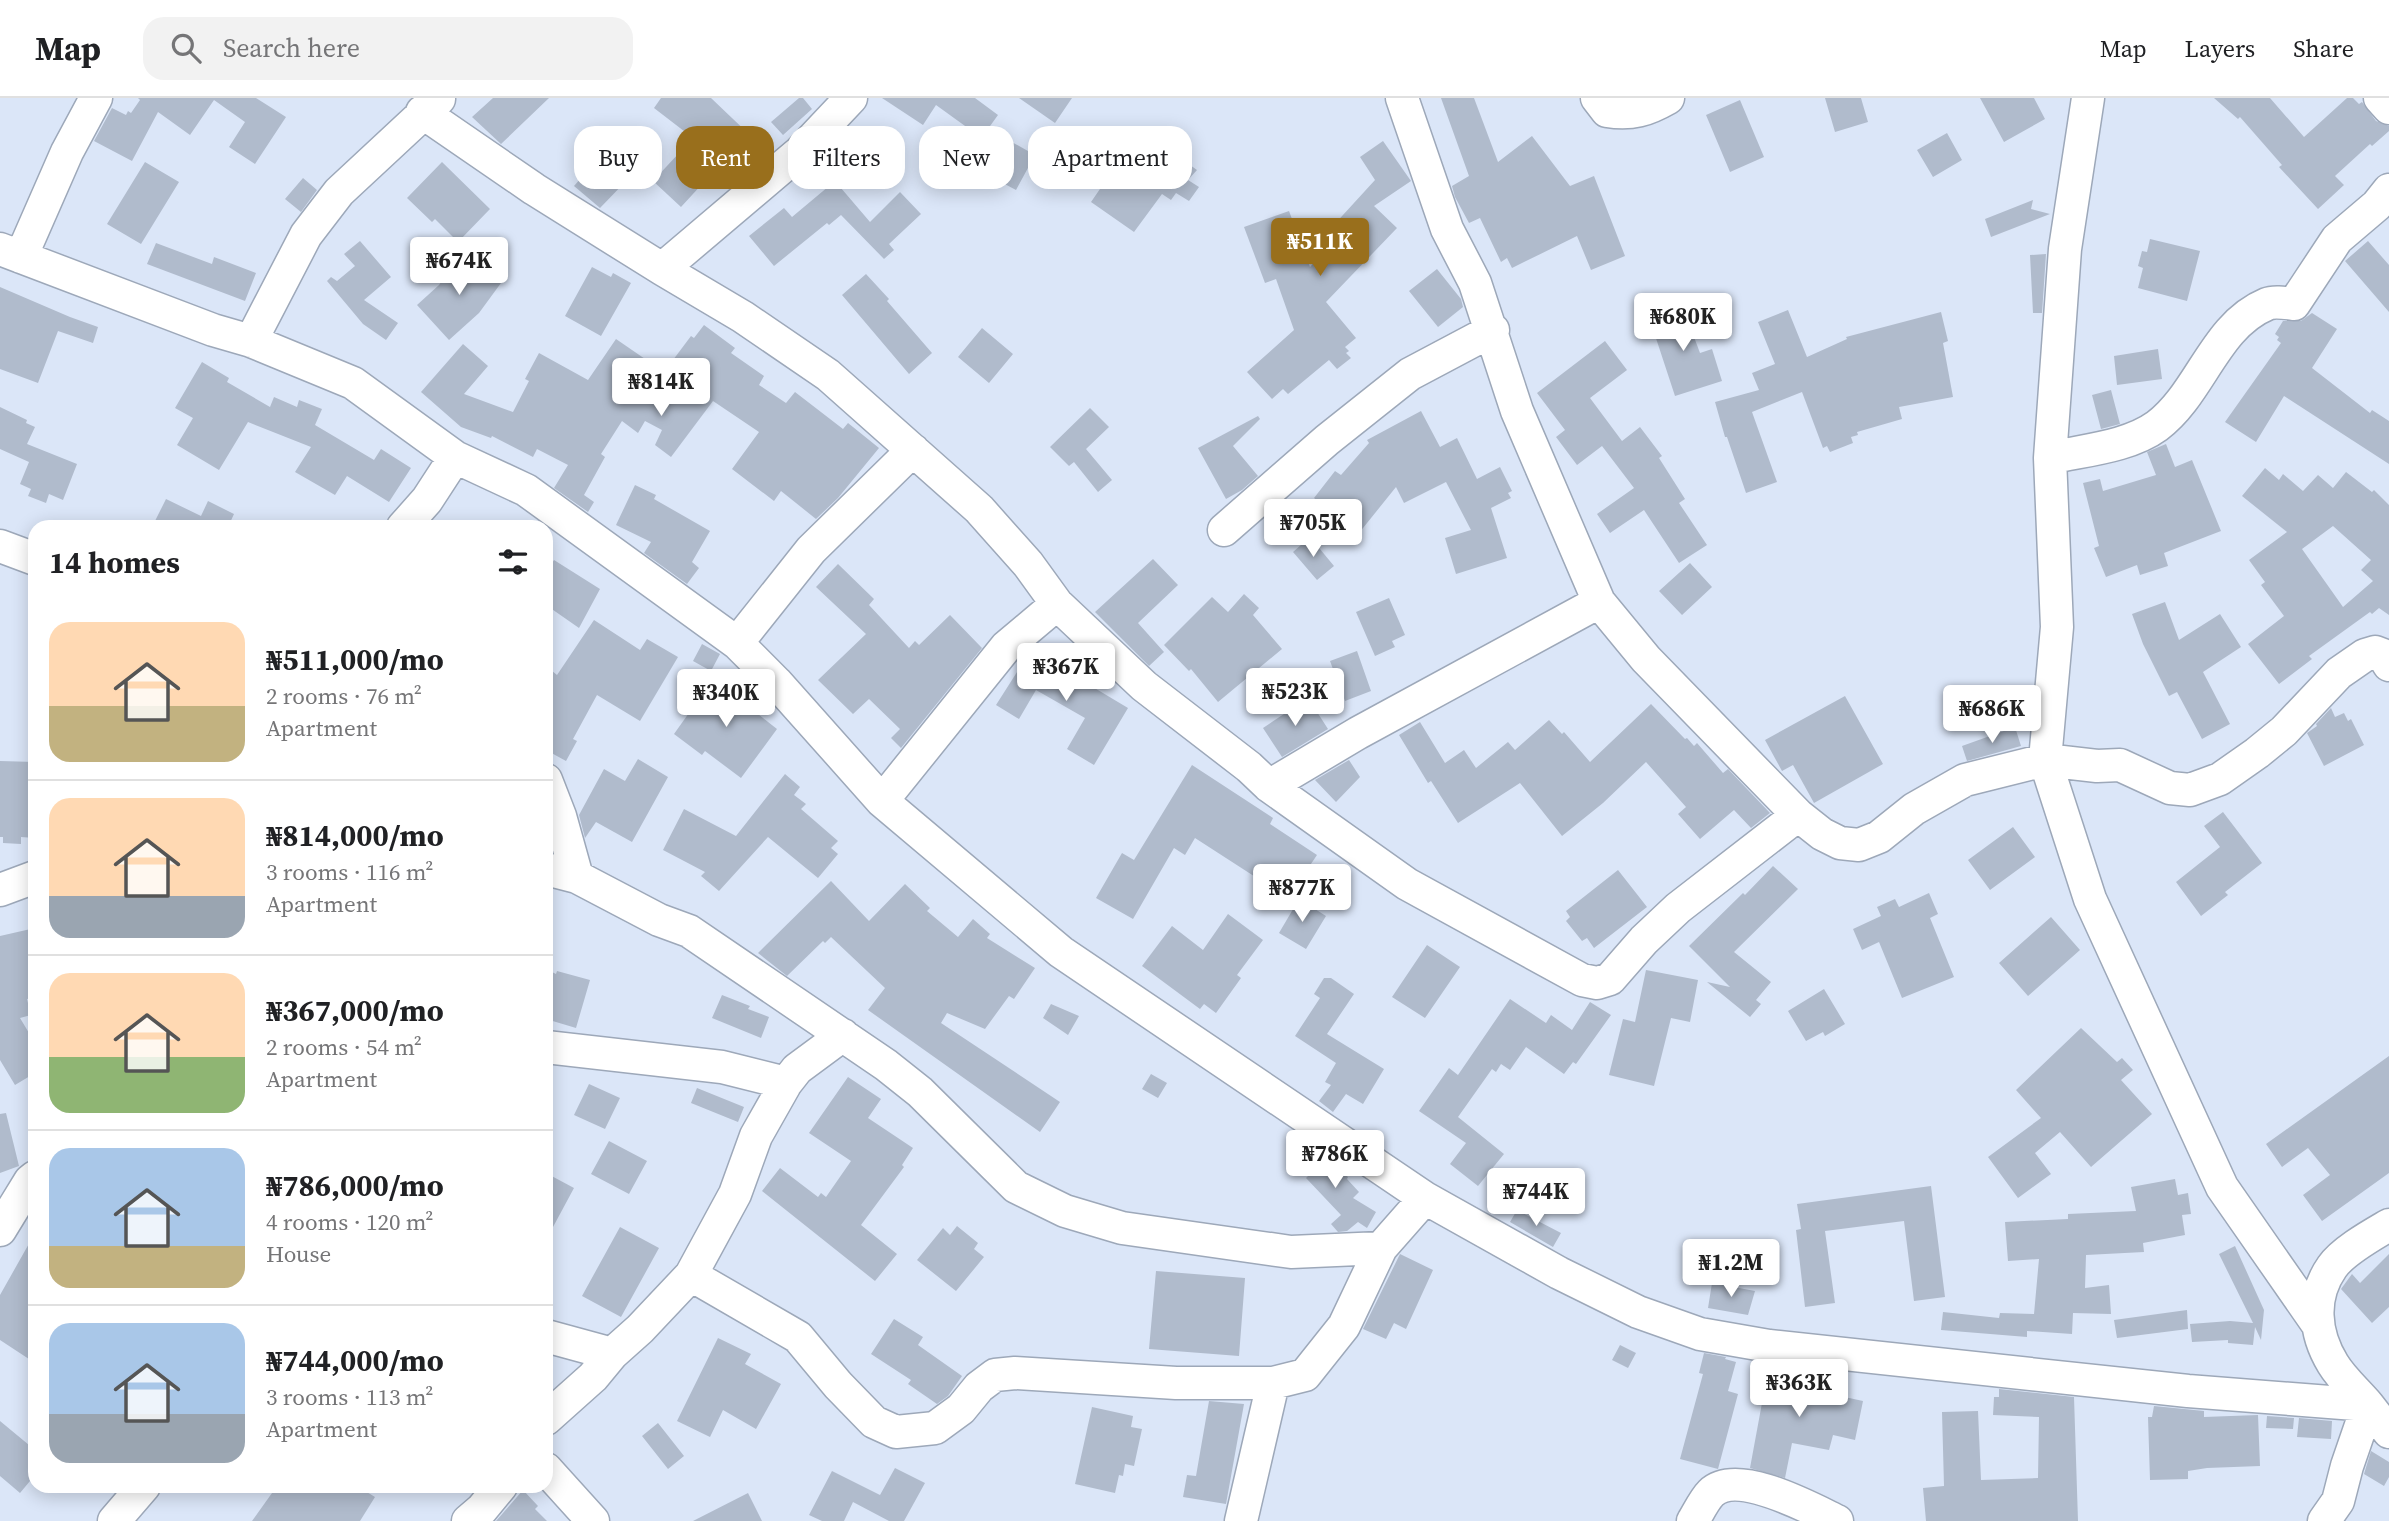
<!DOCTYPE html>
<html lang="en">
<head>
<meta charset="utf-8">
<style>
  body { margin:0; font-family:"Source Serif 4",serif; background:#f2f2f2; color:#202124; height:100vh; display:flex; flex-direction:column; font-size:26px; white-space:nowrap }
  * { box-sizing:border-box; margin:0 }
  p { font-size:23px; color:#757577 }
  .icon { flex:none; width:38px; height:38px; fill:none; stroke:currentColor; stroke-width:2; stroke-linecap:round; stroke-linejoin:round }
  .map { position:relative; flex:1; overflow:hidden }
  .sheet { position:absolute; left:28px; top:422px; width:525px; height:973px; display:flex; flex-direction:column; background:#fff; border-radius:21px; box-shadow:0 4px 18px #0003 }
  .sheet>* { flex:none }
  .hud { position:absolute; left:574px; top:28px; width:665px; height:63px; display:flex; gap:14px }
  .price { position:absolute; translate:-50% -60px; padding:0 16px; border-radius:7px; background:#fff; color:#222; font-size:23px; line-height:46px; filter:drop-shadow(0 2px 4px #0008) }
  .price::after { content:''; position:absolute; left:50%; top:42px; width:21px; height:16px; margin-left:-10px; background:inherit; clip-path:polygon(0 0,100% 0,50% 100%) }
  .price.current { background:#996f1c; color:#fff }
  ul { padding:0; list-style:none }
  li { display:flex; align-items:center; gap:21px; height:175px; padding:0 21px }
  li+li { border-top:2px solid #e0e0e0 }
  li span { display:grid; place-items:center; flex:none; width:196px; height:140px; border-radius:21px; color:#555 }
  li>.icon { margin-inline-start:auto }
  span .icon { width:84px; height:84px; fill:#fffc; stroke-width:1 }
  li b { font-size:30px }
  h2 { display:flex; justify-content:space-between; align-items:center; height:84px; padding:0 21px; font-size:30px }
  .chip { padding:0 24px; border-radius:21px; background:#fff; box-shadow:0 4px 18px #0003; font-size:24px; line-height:63px }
  .chip.current { background:#996f1c; color:#fff }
  header { display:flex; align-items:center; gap:42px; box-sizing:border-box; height:98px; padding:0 35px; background:#fff; border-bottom:2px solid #e0e0e0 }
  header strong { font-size:33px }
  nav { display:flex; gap:38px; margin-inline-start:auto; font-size:24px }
  .search { width:490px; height:63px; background:#f2f2f2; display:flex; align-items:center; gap:18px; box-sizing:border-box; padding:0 24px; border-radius:21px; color:#757577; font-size:26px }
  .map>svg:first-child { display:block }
  .building { fill:#b0bbcc; fill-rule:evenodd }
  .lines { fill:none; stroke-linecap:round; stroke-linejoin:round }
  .minor-casing { stroke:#9da8b9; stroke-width:35 }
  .minor { stroke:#fff; stroke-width:32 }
</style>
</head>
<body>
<header>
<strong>Map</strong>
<div class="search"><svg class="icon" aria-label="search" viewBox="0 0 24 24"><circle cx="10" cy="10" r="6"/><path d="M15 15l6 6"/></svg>Search here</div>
<nav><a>Map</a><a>Layers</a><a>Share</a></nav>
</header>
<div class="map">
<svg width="2389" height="1423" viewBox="0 0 2389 1423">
  <rect width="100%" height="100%" fill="#dbe6f8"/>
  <path class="building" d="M138,0H256L286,19L255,66L229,49L245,24L214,2L190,37L158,14L132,63L94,43L112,10L126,17L128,13L131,15L140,2Z
    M493,0H549L501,46L472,19Z
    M661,0H711L754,41L732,64L727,59L681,109L653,83L693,40L654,10Z
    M799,0H803L812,11L783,37L771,24Z
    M882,0H975L998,17L985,35L976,28L972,33L936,7L923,27Z
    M1019,0H1072L1055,25Z
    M1441,0H1474L1498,64L1532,38L1570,88L1594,78L1625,158L1591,172L1577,138L1512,170L1507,160L1501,164L1480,120L1469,125L1455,99L1452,88L1469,78Z
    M1825,0H1861L1868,24L1835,34Z
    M1980,0H2034L2045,21L2004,44Z
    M2214,0H2270L2304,39L2347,0H2353L2359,6L2362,4L2376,23L2389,28V33L2372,48L2370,46L2335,78L2344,87L2318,111L2279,69L2282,67L2240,19L2238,21Z
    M1740,2L1764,59L1730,74L1706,17Z
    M1947,35L1962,62L1933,79L1917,52Z
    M1003,39L1035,57L1016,92L984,75Z
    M1155,42L1197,72L1188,82L1199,89L1189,103L1176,95L1171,102L1162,96L1134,134L1091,104L1111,75L1125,84Z
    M1383,43L1411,83L1374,108L1397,130L1326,204L1356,240L1345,249L1349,253L1346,255L1351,260L1337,271L1329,262L1288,296L1283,291L1272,301L1247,274L1294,232L1276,181L1265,185L1244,129L1289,113L1310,169L1346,130L1344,128L1336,134L1332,129L1375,82L1360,59Z
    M605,57L629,80L600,110L574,88L581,80L575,74L590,58L598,65Z
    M145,64L179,84L141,146L107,126Z
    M442,64L490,111L458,144L435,121L432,124L407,100Z
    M303,80L317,92L301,114L285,101Z
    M835,83L870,124L900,94L921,116L889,146L894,152L884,161L841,117L829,127L827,125L774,168L749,138L784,110L792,119Z
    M2033,102L2031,111L2050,116L1991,139L1985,121Z
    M2150,141L2200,153L2187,203L2138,190L2143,170L2138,168L2142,153L2147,154Z
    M360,143L391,179L364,202L398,225L386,242L363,226L327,183L331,179L337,183L355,168L344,156Z
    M2368,143L2389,167V214L2345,163Z
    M156,145L212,166L214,159L256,175L245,203L147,166Z
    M461,156L501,185L479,215L449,242L417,207L439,187Z
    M2046,156L2042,215H2033L2030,157Z
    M592,169L611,179L613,175L631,185L601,238L565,218Z
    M1437,171L1461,201L1463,209L1438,229L1409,193Z
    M866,176L889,201L887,203L932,255L909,276L842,197Z
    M0,189L70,219L98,229L93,245L58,233L38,285L0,271Z
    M1682,207L1700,255L1712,251L1722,283L1675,298L1649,219Z
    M1788,212L1807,259L1847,241L1846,239L1941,214L1948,243L1943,245L1953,299L1899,309L1902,321L1857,334L1858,337L1851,339L1853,345L1830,354L1827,348L1823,350L1802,294L1752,314L1777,384L1746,395L1727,339H1725L1715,304L1759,292L1752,275L1775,266L1758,224Z
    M2312,215L2337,231L2312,270L2370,315L2372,312L2389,323V366L2284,298L2256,344L2225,324L2281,245L2277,242L2279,239L2275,236L2283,223H2301Z
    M704,227L735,250L731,255L764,278L759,287L786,305L795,294L843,331L848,325L879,350L838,400L816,421L781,393L774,403L732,371L759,334L713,303L671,359L655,347L662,332L645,323L638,335L622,323L601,356L605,359L584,397L594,404L588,414L554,390L568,367L537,351L533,359L492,338L491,340L461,329L421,294L463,246L488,268L464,296L513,314L529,283L525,281L539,255L588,282L616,241L664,274L691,238L694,240Z
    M982,230L1013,256L989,285L958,259Z
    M1605,243L1627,272L1590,300L1622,343L1640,329L1662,358L1659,360L1685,401L1679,405L1707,447L1679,465L1644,412L1610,435L1597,416L1634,390L1602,348L1577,367L1556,339L1565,332L1537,295Z
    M2158,251L2162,281L2117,287L2114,258Z
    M202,264L229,280L227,284L270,309L274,299L297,309L299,302L322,311L315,327L374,362L381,351L411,370L389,404L347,378L335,397L295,374L311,349L248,324L219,372L177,347L193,320L175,310Z
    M2111,292L2120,326L2101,331L2092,297Z
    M0,309L27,322L26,325L35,329L27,346L77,366L63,402L49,396L46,405L28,398L31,391L20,386L29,364L0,351Z
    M1090,310L1109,329L1086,351L1112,382L1098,394L1074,364L1069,368L1050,349Z
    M1421,313L1440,349L1457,340L1477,381L1500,369L1512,393L1508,395L1511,400L1491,410L1507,460L1456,476L1445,440L1471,432L1446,384L1404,405L1396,389L1359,435L1314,400L1335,373L1341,377L1369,345L1367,342Z
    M1258,318L1260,321L1233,348L1258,378L1242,392L1226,401L1198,350Z
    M2166,346L2175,369L2192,362L2221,433L2164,455L2168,468L2140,477L2137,467L2106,479L2094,450L2099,448L2083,385L2100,381L2103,393L2156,377L2147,354Z
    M2265,370L2279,382L2283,376L2303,393L2318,377L2333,390L2346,374L2372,394L2374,392L2389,407V517L2379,510L2372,516L2370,514L2309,558L2312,561L2279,586L2248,546L2284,518L2261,487L2265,484L2249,462L2287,434L2242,398ZM2333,428L2371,462L2361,472L2373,483L2343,509L2302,451Z
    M635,387L656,397L654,401L710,433L692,464L699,470L687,486L644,455L651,444L616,427Z
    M166,401L201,418L208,403L234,416L228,429H152Z
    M1310,439L1334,468L1317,482L1293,454Z
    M1153,461L1178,487L1138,525L1164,554L1149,568L1095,514Z
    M554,462L600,491L579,530L546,507V474Z
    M1690,465L1712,489L1682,517L1659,493Z
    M838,466L874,501L869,507L909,550L915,543L919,547L950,517L982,550L901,650L891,640L900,631L869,601L853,616L818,582L866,536L816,489Z
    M1244,496L1259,510L1253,517L1282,551L1218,604L1191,571L1189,573L1164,547L1212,499L1228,514Z
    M1389,500L1405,537L1392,543L1395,549L1375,558L1356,514Z
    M2165,504L2179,542L2220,516L2241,549L2203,574L2230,626L2202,641L2177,594L2169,598L2143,546L2132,516Z
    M594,522L640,552L647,541L678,559L640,623L597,597L573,641L577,643L566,663L546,652V568L557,577Z
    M702,546L720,556L711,573L693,563Z
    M1031,552L1128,610L1094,667L1067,651L1085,620L1036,592L1019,621L996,607Z
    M1357,553L1371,593L1345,603L1330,563Z
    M713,581L777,631L741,680L705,653L702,657L674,636Z
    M1845,598L1883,666L1814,705L1793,667L1782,673L1765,642Z
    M1308,600L1328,631L1282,659L1263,630Z
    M1651,606L1685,641L1687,640L1694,648L1697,645L1723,675L1728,671L1770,715L1751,730L1734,712L1700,741L1678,716L1686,709L1646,664L1603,705L1562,738L1520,685L1458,725L1431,683L1428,685L1399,637L1420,624L1445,665L1464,652L1476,670L1508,644L1515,652L1549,622L1562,636L1564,634L1590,664Z
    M2331,610L2335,619L2344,615L2348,623L2351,621L2364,647L2324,668L2307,635L2317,628L2316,626Z
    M2015,629L2021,648L1967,663L1962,648Z
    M638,661L668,679L632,744L596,724L585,740L579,717L604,671L625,683Z
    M1349,662L1360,679L1336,704L1315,682Z
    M0,663L35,664V740L21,739V746L3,745V739H0Z
    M1192,667L1273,720L1270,726L1317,757L1288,800L1195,740L1185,757L1174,750L1133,821L1096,800L1122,755L1134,762Z
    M785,676L800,689L794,697L806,706L801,711L838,743L831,750L838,756L818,780L768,739L719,793L701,778L705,774L663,752L684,711L736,738Z
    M2223,714L2262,765L2225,794L2228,797L2201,818L2176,784L2220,749L2204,728Z
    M2013,729L2035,759L1990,792L1968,762Z
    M1773,768L1798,791L1734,854L1771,884L1756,902L1761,906L1750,919L1707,884L1730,889L1689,848L1743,795L1745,797Z
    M1618,772L1647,809L1594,850L1587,840L1582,843L1566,823L1570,819L1566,813Z
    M831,783L869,823L905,786L930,810L927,813L958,839L973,821L990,836L987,840L1035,870L1014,901L1009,898L985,931L947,915L941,925L1060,1004L1040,1034L868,912L885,890L831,839L825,845L823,843L787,878L758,855Z
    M1929,795L1938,816L1930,820L1954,879L1902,900L1879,844L1862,852L1853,831L1881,818L1877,809L1895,801L1899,809Z
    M1299,801L1326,818L1306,851L1279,835Z
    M1228,816L1263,842L1237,877L1241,880L1216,915L1204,906L1200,911L1142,868L1172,828L1203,852Z
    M2051,819L2080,852L2028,898L1999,865Z
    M35,830V900L27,901L31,917L20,920L35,945V975L15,987L0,962V838Z
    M1427,847L1460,869L1425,920L1392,899Z
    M546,871L556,876L557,873L590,882L576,930L546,921Z
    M1646,872L1698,882L1690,924L1671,920L1654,988L1609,977L1623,921L1635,924Z
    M1324,880H1331L1354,896L1327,936L1384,971L1363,1006L1346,996L1333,1014L1319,1003L1331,987L1325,984L1336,965L1295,938L1320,900L1314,896Z
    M1824,891L1845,926L1825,938L1823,934L1806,943L1788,913Z
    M722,897L750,908L748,911L769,919L761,940L712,920Z
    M1510,901L1546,925L1551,917L1572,932L1590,904L1611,917L1576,966L1573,964L1564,976L1526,949L1510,972L1501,966L1496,974L1492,971L1458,1019L1504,1056L1478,1088L1450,1066L1466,1045L1419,1013L1449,970L1458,977Z
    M1051,906L1079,918L1068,937L1043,920Z
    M2081,930L2117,964L2122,960L2133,972L2121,982L2152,1016L2091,1069L2060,1034L2035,1055L2051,1076L2018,1100L1988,1059L2041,1020L2016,992Z
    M2389,958V1075L2322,1123L2303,1097L2330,1077L2308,1050L2282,1069L2266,1046Z
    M1151,976L1167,985L1158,1000L1142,991Z
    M848,979L881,1001L868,1020L913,1050L902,1067L904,1069L861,1127L897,1156L875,1183L762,1093L780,1070L818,1099L821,1095L826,1099L851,1063L809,1035Z
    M589,986L620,1000L605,1031L574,1017Z
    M697,990L744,1009L738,1024L691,1005Z
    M6,1015L19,1068L0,1075V1016Z
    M609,1043L647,1063L629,1096L591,1076Z
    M1305,1046L1323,1063L1326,1060L1348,1079L1347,1081L1359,1094L1353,1100L1376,1114L1367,1130L1358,1124L1347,1133L1338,1134L1331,1126L1341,1117L1306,1080L1308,1078L1298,1069L1301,1066L1293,1057Z
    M546,1075L574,1090L546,1142Z
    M2175,1081L2178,1097L2188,1095L2191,1116L2182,1117L2185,1137L2143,1145L2144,1154L2086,1157L2085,1190L2109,1187L2111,1216L2073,1215L2072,1236L2027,1233V1239L1941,1232L1943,1214L1999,1220L2000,1215L2034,1216L2039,1161L2008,1163L2005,1124L2068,1121V1116L2136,1113L2131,1089Z
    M1931,1088L1945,1199L1914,1203L1904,1123L1825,1133L1835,1205L1805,1209L1796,1132L1801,1131L1797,1106Z
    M1517,1112L1561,1135L1553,1149L1510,1124Z
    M957,1128L978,1145L974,1151L984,1159L956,1193L917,1162L943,1130L950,1137Z
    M620,1129L659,1150L621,1219L582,1198Z
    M35,1135V1265L0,1242V1197Z
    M2235,1148L2264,1212L2261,1242L2255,1229L2253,1247L2228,1245V1242L2192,1244L2190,1226L2230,1223L2253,1225L2219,1156Z
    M1400,1156L1433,1172L1406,1231L1394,1225L1386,1241L1363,1231Z
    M2389,1156V1209L2372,1225L2341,1191L2352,1176L2360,1185Z
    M1156,1173L1245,1180L1239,1258L1149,1251Z
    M1712,1185L1755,1193L1748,1217L1708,1210Z
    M2187,1212L2188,1231L2117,1240L2114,1222Z
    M894,1221L923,1239L918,1247L962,1278L948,1298L937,1306L908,1286L911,1282L871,1256Z
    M718,1240L751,1256L745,1266L781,1286L756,1331L723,1312L710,1339L677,1323Z
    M1620,1247L1636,1255L1628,1270L1612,1262Z
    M1704,1255L1726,1259L1725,1261L1736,1264L1728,1293L1738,1296L1718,1371L1680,1361L1703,1276L1699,1275Z
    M1769,1267L1811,1271L1808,1291L1863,1303L1855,1342L1833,1337L1829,1352L1792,1345L1785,1380L1750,1370Z
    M1999,1291L2074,1299L2078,1423H1926L1923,1390L1944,1388L1942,1314L1978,1313L1981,1382L2038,1380L2039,1319L1993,1317L1994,1299H1999Z
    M1209,1303L1244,1306L1226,1406L1183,1399L1187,1377L1196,1378Z
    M2154,1308L2204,1313V1319L2258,1317L2260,1368L2207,1370L2188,1373V1381L2150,1382L2148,1319H2152Z
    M1092,1309L1133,1318L1131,1329L1142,1331L1134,1368L1125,1366L1123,1378L1119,1377L1115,1395L1075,1386Z
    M2267,1318L2294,1320L2293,1331L2266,1330Z
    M2299,1320L2332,1323L2331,1341L2297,1339Z
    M0,1323L35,1352V1377L20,1395L0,1378Z
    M658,1325L684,1358L668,1371L642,1338Z
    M2371,1353L2389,1364V1379L2384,1388L2364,1376Z
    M895,1370L925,1385L904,1423H889L853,1404L844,1423H822L809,1417L832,1373L880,1397Z
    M277,1388H357L375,1399L360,1423H252Z
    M523,1392L538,1408L535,1411L547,1423H496Z
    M748,1395L762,1423H693Z"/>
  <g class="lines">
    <g class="minor-casing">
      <path id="minor" d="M1402,0L1447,131L1475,185L1517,313L1599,504L1646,561L1798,717L1822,736L1840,745L1859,747L1879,739L1914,711L1965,682L2045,662L2097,668L2120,667L2170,690L2190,692L2220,681L2257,655L2284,633L2339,575L2365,557L2375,554L2383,557L2389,567
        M1597,0L1607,13C1632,17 1647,12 1668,0
        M2088,0L2065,151L2050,360L2057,529L2045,662L2090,801L2222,1089L2316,1224
        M2380,0L2389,10
        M422,14L534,91L662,171L743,219L828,277L979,411L1028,466L1057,506
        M0,151L213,232L251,243L353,285L455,359L526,392L737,545L776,584L882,703L1061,854L1425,1100L1559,1175L1638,1214L1700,1236L1769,1248L2188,1293L2368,1307L2389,1334
        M21,159L67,54L96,0
        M662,171L800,54L851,0
        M251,243L306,137L339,94L439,1
        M2050,360C2084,352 2128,349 2157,328C2201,295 2214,228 2267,206C2274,203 2286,205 2294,206L2337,141L2377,107L2389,92
        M403,429L427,402L455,359
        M1224,432L1327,342L1410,276L1493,232
        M0,448L35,461
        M737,545L811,452L913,352
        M546,682L560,718L577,779
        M1269,688L1358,635L1599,504
        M882,703L1006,549L1057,506L1144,588L1249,669L1269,688L1407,786L1582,882L1597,885L1610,881L1644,842L1678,810L1798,717
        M546,771L577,779L659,822L689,833L886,967L920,994L1016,1089L1065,1113L1122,1130L1291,1154L1381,1150
        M0,792L35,779
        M546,949L722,969L786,985
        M0,1132L30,1083L35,1079
        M691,1177L798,1239L838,1287L874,1324L896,1334L935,1330L961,1311L979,1289L995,1277L1015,1275L1176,1285H1273L1305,1277L1344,1228L1381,1150L1425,1100
        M546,1238L612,1256
        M546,1321L593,1279L612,1256L640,1231L691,1177L735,1096L756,1038L786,985L797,971L843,937
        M546,1371L593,1423
        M114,1423L144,1388
        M468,1423L482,1411L501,1388
        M1241,1423L1273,1285
        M1693,1423C1698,1415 1704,1402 1711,1395C1737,1370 1810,1410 1837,1423
        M2324,1423L2338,1403L2347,1368L2368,1307C2357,1294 2342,1281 2333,1266C2314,1235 2311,1199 2332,1169C2343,1153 2372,1137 2389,1127"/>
    </g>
    <use href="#minor" class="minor"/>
  </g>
</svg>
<b class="price current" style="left:1320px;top:180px">₦511K</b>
<b class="price" style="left:459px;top:199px">₦674K</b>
<b class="price" style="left:1683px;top:255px">₦680K</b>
<b class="price" style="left:661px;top:320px">₦814K</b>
<b class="price" style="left:1313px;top:461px">₦705K</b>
<b class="price" style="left:1066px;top:605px">₦367K</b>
<b class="price" style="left:1295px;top:630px">₦523K</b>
<b class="price" style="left:726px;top:631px">₦340K</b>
<b class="price" style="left:1992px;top:647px">₦686K</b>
<b class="price" style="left:1302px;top:826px">₦877K</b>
<b class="price" style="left:1335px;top:1092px">₦786K</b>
<b class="price" style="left:1536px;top:1130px">₦744K</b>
<b class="price" style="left:1731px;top:1201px">₦1.2M</b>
<b class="price" style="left:1799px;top:1321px">₦363K</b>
<div class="hud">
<a class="chip">Buy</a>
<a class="chip current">Rent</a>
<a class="chip">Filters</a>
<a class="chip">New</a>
<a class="chip">Apartment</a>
</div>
<section class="sheet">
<h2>14 homes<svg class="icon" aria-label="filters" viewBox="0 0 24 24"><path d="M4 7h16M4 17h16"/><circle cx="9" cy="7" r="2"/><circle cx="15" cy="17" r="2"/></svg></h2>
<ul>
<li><span style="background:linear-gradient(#ffd9b3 60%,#c2b280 0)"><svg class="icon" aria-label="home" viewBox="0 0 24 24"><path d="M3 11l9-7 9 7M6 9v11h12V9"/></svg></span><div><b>₦511,000/mo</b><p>2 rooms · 76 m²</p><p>Apartment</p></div></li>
<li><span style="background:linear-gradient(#ffd9b3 70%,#9aa5b1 0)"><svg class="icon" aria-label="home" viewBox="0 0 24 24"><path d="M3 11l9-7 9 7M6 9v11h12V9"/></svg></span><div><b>₦814,000/mo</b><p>3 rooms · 116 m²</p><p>Apartment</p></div></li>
<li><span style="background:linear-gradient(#ffd9b3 60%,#8fb573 0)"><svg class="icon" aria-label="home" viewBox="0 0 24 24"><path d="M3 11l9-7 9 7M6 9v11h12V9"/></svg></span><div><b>₦367,000/mo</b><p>2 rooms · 54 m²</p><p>Apartment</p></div></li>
<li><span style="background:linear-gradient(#a9c7e8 70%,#c2b280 0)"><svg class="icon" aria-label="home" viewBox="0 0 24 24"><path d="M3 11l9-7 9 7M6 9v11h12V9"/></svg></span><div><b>₦786,000/mo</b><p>4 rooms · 120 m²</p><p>House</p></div></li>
<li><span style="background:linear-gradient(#a9c7e8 65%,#9aa5b1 0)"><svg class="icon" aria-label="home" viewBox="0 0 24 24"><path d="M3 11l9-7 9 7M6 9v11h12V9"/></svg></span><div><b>₦744,000/mo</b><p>3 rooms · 113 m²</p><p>Apartment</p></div></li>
</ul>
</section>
</div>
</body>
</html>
